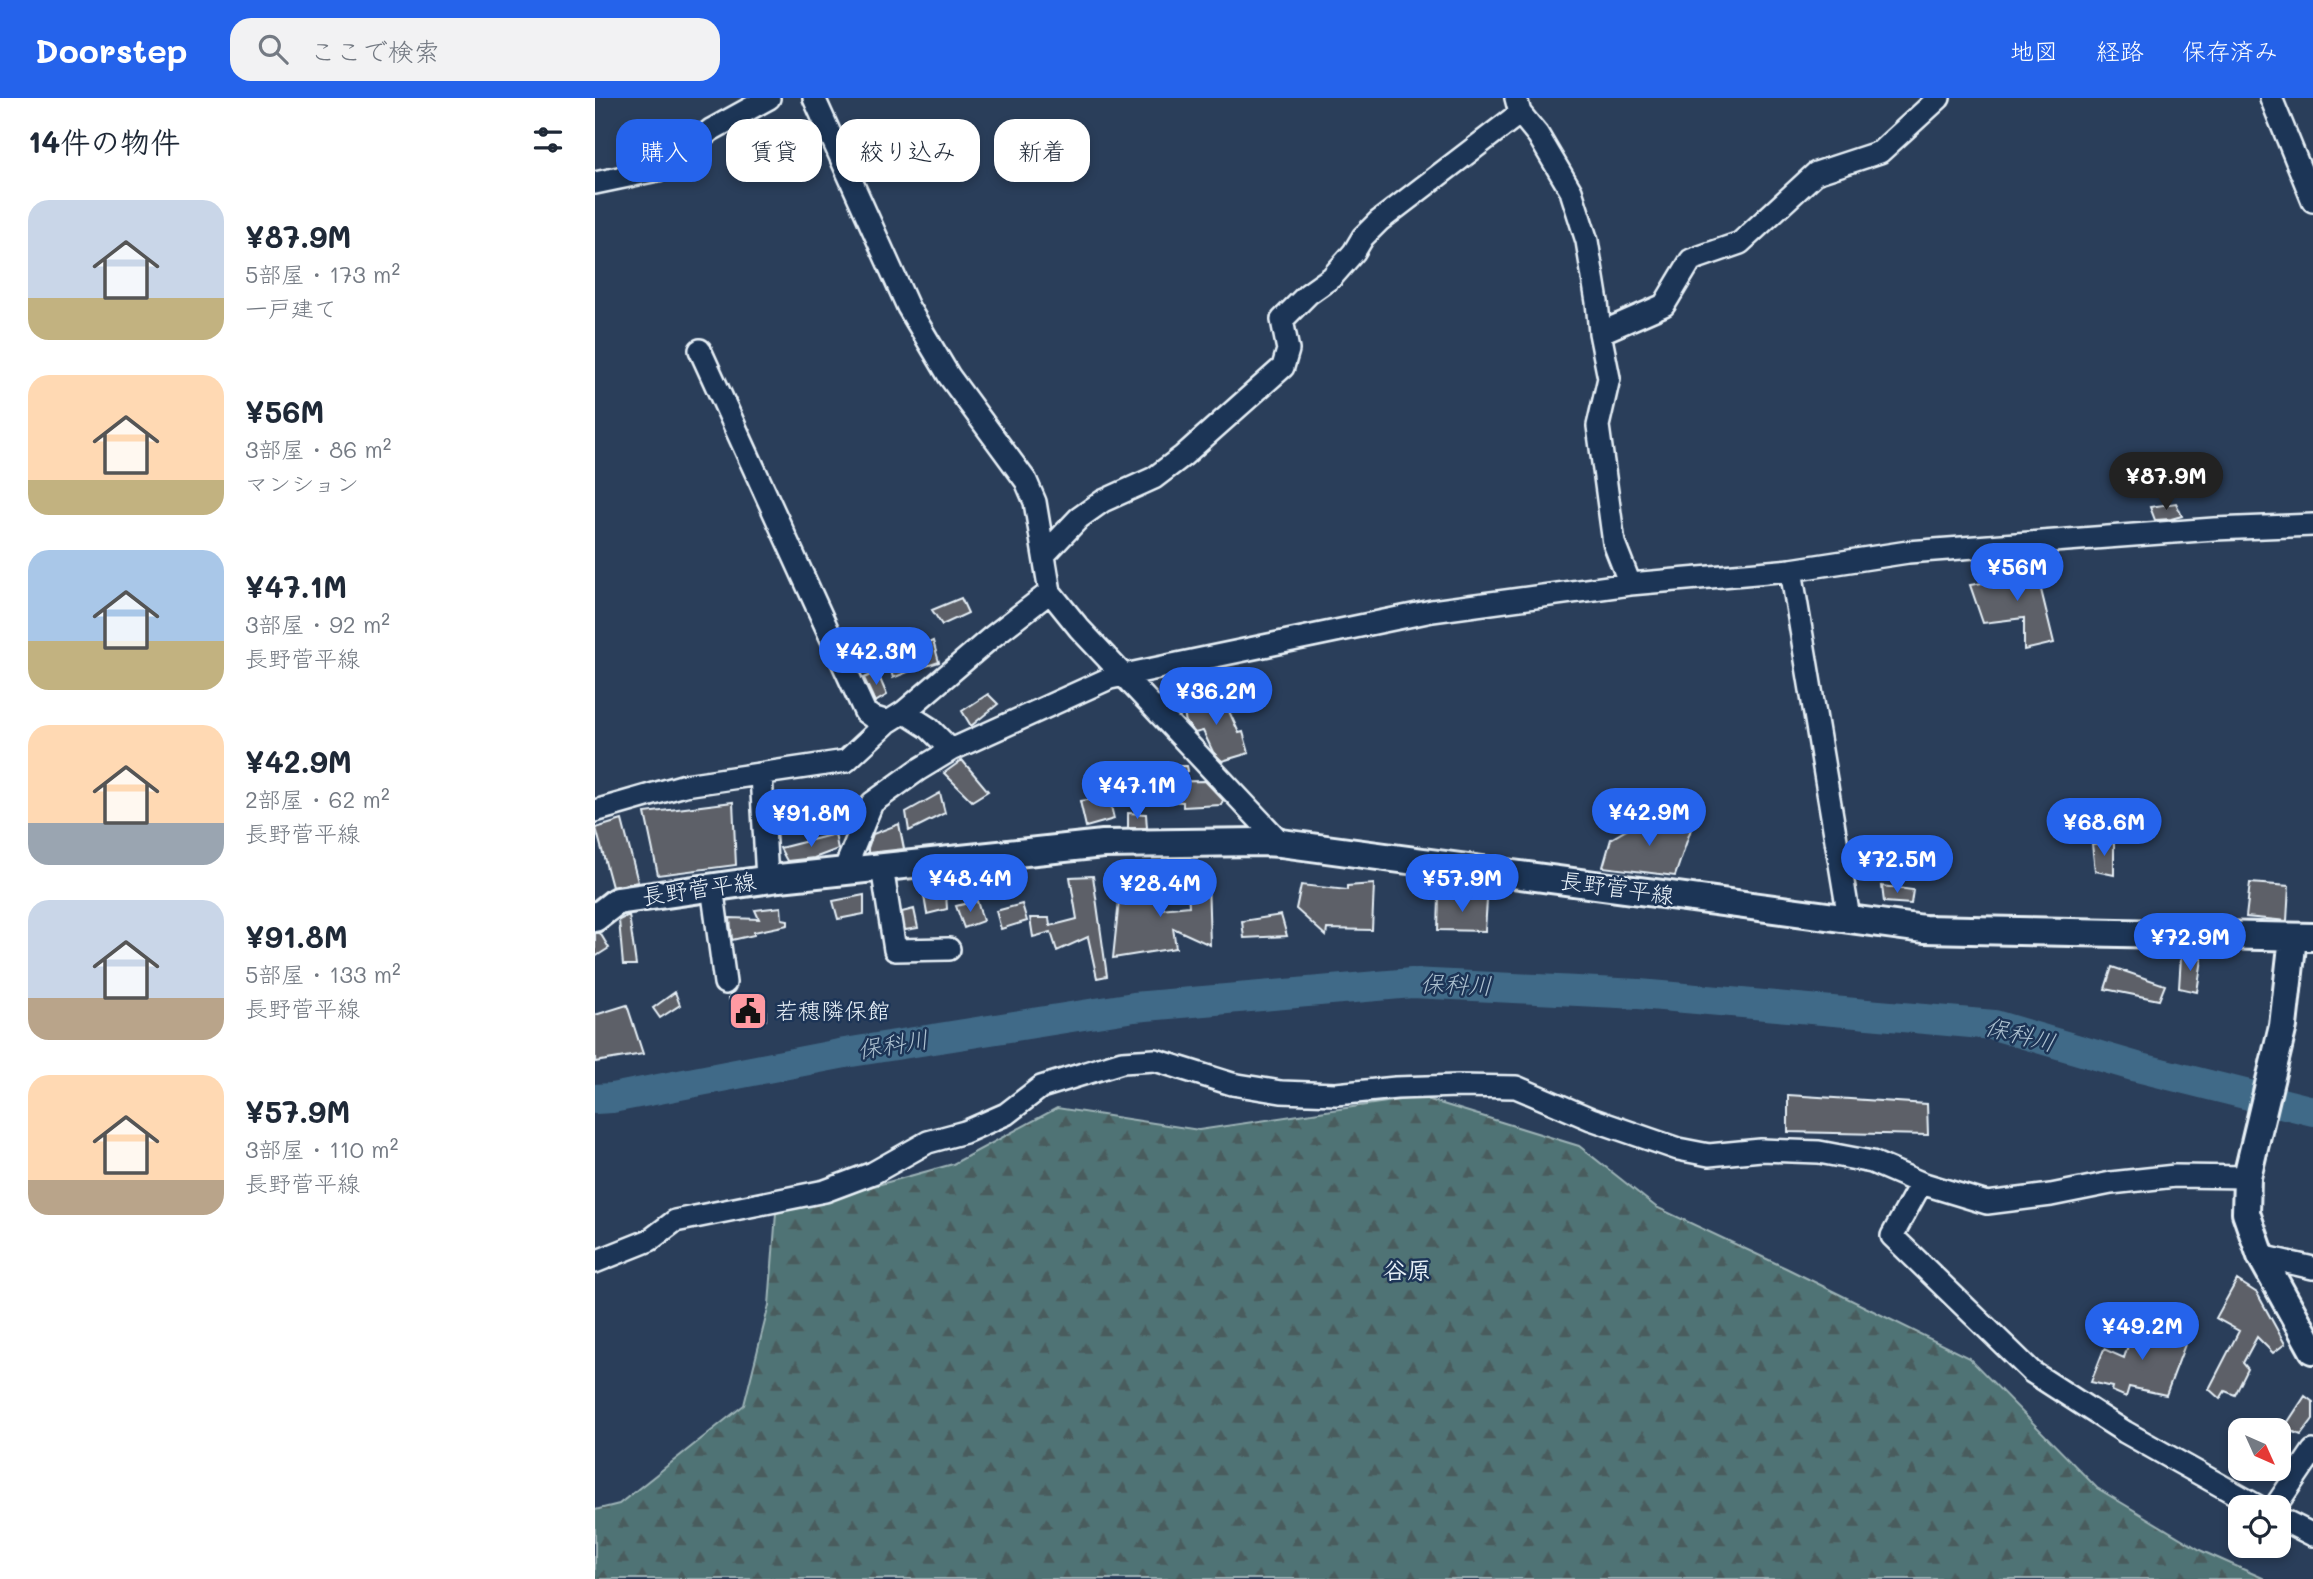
<!DOCTYPE html>
<html lang="ja">
<head>
<meta charset="utf-8">
<style>
  body { margin:0; font-family:Mali,"Klee One",sans-serif; background:#f2f2f3; color:#1f2937; height:100vh; display:flex; flex-direction:column; font-size:26px; white-space:nowrap }
  * { box-sizing:border-box; margin:0 }
  p { font-size:23px; color:#747a83 }
  .icon { flex:none; width:38px; height:38px; fill:none; stroke:currentColor; stroke-width:2; stroke-linecap:round; stroke-linejoin:round }
  .map { position:relative; flex:1; overflow:hidden }
  .sheet { display:flex; flex-direction:column; background:#fff; width:595px }
  .sheet>* { flex:none }
  .banner { position:absolute; left:21px; top:21px; width:665px; height:63px; display:flex; gap:14px }
  .needle { width:46px; rotate:135deg }
  .tools { position:absolute; left:1633px; top:1320px; display:grid; gap:14px }
  .tools a { display:grid; place-items:center; width:63px; height:63px; border-radius:14px; background:#fff; box-shadow:0 4px 10px #0003; font-size:35px }
  .price { position:absolute; translate:-50% -60px; padding:0 16px; border-radius:24px; background:#2563eb; color:#fff; font-size:23px; line-height:46px; filter:drop-shadow(0 2px 4px #0008) }
  .price::after { content:''; position:absolute; left:50%; top:42px; width:21px; height:16px; margin-left:-10px; background:inherit; clip-path:polygon(0 0,100% 0,50% 100%) }
  .price.active { background:#222; color:#fff }
  ul { padding:0; list-style:none }
  li { display:flex; align-items:center; gap:21px; height:175px; padding:0 28px }
  li span { display:grid; place-items:center; flex:none; width:196px; height:140px; border-radius:21px; color:#555 }
  li>.icon { margin-inline-start:auto }
  span .icon { width:84px; height:84px; fill:#fffc; stroke-width:1 }
  li b { font-size:30px }
  h2 { display:flex; justify-content:space-between; align-items:center; height:84px; padding:0 28px; font-size:30px }
  .pill { padding:0 24px; border-radius:21px; background:#fff; box-shadow:0 4px 10px #0003; font-size:24px; line-height:63px }
  .pill.active { background:#2563eb; color:#fff }
  header { display:flex; align-items:center; gap:42px; box-sizing:border-box; height:98px; padding:0 35px; background:#2563eb; color:#fff }
  header strong { font-size:33px }
  nav { display:flex; gap:38px; margin-inline-start:auto; font-size:24px }
  .search { width:490px; height:63px; background:#f2f2f3; display:flex; align-items:center; gap:18px; box-sizing:border-box; padding:0 24px; border-radius:21px; color:#747a83; font-size:26px }
  main { display:flex; flex:1; min-height:0 }
  .map>svg:first-child { display:block }
  .forest { fill:url(#forest-firs); stroke:#9cb2b6; stroke-width:2 }
  .lines { fill:none; stroke-linecap:round; stroke-linejoin:round }
  .river { stroke:#416b88; stroke-width:30 }
  .building { fill:#5d6168; stroke:#e8f1f8; stroke-width:2 }
  .minor-casing { stroke:#e8f1f8; stroke-width:26 }
  .major-casing { stroke:#e8f1f8; stroke-width:32 }
  .minor { stroke:#1d3557; stroke-width:21 }
  .major { stroke:#1d3557; stroke-width:26 }
  .labels { text-anchor:middle; stroke-width:5; stroke-linejoin:round; paint-order:stroke }
  .street-label { font-size:23px; fill:#e8f1f8; stroke:#1d3557 }
  .poi-label { font-size:23px; fill:#e8f1f8; stroke:#1d3557; text-anchor:start }
  .water-label { font-size:24px; font-style:italic; fill:#aec2d1; stroke:#1d3557 }
  .neighbourhood-label { font-size:24px; font-weight:bold; fill:#e8f1f8; stroke:#1d3557 }
</style>
</head>
<body>
<header>
<strong>Doorstep</strong>
<div class="search"><svg class="icon" aria-label="search" viewBox="0 0 24 24"><circle cx="10" cy="10" r="6"/><path d="M15 15l6 6"/></svg>ここで検索</div>
<nav><a>地図</a><a>経路</a><a>保存済み</a></nav>
</header>
<main>
<section class="sheet">
<h2>14件の物件<svg class="icon" aria-label="filters" viewBox="0 0 24 24"><path d="M4 7h16M4 17h16"/><circle cx="9" cy="7" r="2"/><circle cx="15" cy="17" r="2"/></svg></h2>
<ul>
<li><span style="background:linear-gradient(#c9d6e8 70%,#c2b280 0)"><svg class="icon" aria-label="home" viewBox="0 0 24 24"><path d="M3 11l9-7 9 7M6 9v11h12V9"/></svg></span><div><b>¥87.9M</b><p>5部屋 · 173 m²</p><p>一戸建て</p></div></li>
<li><span style="background:linear-gradient(#ffd9b3 75%,#c2b280 0)"><svg class="icon" aria-label="home" viewBox="0 0 24 24"><path d="M3 11l9-7 9 7M6 9v11h12V9"/></svg></span><div><b>¥56M</b><p>3部屋 · 86 m²</p><p>マンション</p></div></li>
<li><span style="background:linear-gradient(#a9c7e8 65%,#c2b280 0)"><svg class="icon" aria-label="home" viewBox="0 0 24 24"><path d="M3 11l9-7 9 7M6 9v11h12V9"/></svg></span><div><b>¥47.1M</b><p>3部屋 · 92 m²</p><p>長野菅平線</p></div></li>
<li><span style="background:linear-gradient(#ffd9b3 70%,#9aa5b1 0)"><svg class="icon" aria-label="home" viewBox="0 0 24 24"><path d="M3 11l9-7 9 7M6 9v11h12V9"/></svg></span><div><b>¥42.9M</b><p>2部屋 · 62 m²</p><p>長野菅平線</p></div></li>
<li><span style="background:linear-gradient(#c9d6e8 70%,#b9a48a 0)"><svg class="icon" aria-label="home" viewBox="0 0 24 24"><path d="M3 11l9-7 9 7M6 9v11h12V9"/></svg></span><div><b>¥91.8M</b><p>5部屋 · 133 m²</p><p>長野菅平線</p></div></li>
<li><span style="background:linear-gradient(#ffd9b3 75%,#b9a48a 0)"><svg class="icon" aria-label="home" viewBox="0 0 24 24"><path d="M3 11l9-7 9 7M6 9v11h12V9"/></svg></span><div><b>¥57.9M</b><p>3部屋 · 110 m²</p><p>長野菅平線</p></div></li>
</ul>
</section>
<div class="map">
<svg width="1718" height="1481" viewBox="0 0 1718 1481">
  <defs>
    <pattern id="forest-firs" width="22" height="20" patternUnits="userSpaceOnUse" patternTransform="scale(1.75)"><rect width="22" height="20" fill="#507374"/><path d="M5 1l3.5 6h-7zM16 11l3.5 6h-7z" fill="#4a5b5d"/></pattern>
  </defs>
  <rect width="100%" height="100%" fill="#2a3e5a"/>
  <filter id="ink" filterUnits="userSpaceOnUse"><feTurbulence type="fractalNoise" baseFrequency=".0143" numOctaves="2"/><feDisplacementMap in="SourceGraphic" scale="14" xChannelSelector="R" yChannelSelector="G"/><feConvolveMatrix kernelMatrix="1 2 1 2 8 2 1 2 1" color-interpolation-filters="sRGB"/></filter>
  <g filter="url(#ink)">
    <path class="forest" d="M825,999L984,1048L1061,1109L1191,1170L1374,1260L1502,1390L1607,1453L1670,1481H0V1412L24,1406L149,1307L174,1207L181,1115L358,1066L462,1010L604,1032Z"/>
    <g class="lines">
      <path class="river" d="M0,1001L17,1000L250,955L539,909L817,885L1044,896L1399,927L1542,969L1718,1013"/>
    </g>
    <path class="building" d="M1581,405L1587,418L1576,421L1560,422L1555,409Z
      M1416,463H1439L1459,545L1429,552V520L1388,525L1375,487L1417,480Z
      M366,500L373,515L347,527L337,512Z
      M338,543L344,564L325,570V569L298,580L293,562L319,555L318,552Z
      M282,574L292,597L280,604L269,580Z
      M393,596L403,606L376,628L367,613Z
      M627,598L644,635L648,634L654,655L627,663L618,654L608,633L600,635L591,624L587,607Z
      M367,662L393,693L377,703L349,675Z
      M592,668L593,673L560,682V684L610,683L628,702L626,707L588,709V704L542,701L535,669Z
      M345,695L350,715L314,733L311,714Z
      M514,699L519,721L491,729L485,703Z
      M138,704L141,767L63,777L50,715Z
      M533,715L551,716L552,730H533Z
      M27,722L43,784L17,789L1,730Z
      M1047,723L1097,728L1080,778L1008,769L1016,741Z
      M304,726L309,751L273,755V750L278,736Z
      M240,736L243,751L219,760L192,763L185,750Z
      M1519,745V777L1500,773L1497,746Z
      M592,776L613,782L615,847L578,830L581,850L518,860L525,793L564,786L566,811L594,808Z
      M498,778L512,878L502,880L493,839L462,853L456,834L438,839L435,820H454L455,828L482,821L475,779Z
      M1655,785L1694,788L1692,823L1651,819Z
      M779,786L777,832L732,831L731,838L701,811L706,787L752,792V788Z
      M1287,788L1318,792L1316,806L1289,804Z
      M351,795L352,811L332,816L329,798Z
      M269,797V816L243,821L238,803Z
      M844,799L892,802L890,833L843,832Z
      M382,803L388,823L369,830L361,808Z
      M427,806L432,823L406,831L401,813Z
      M186,809L187,821L193,822V827L159,834V837L137,842L135,820L164,821L160,812Z
      M319,811L323,830L310,832L307,814Z
      M34,817L41,867H28L24,822Z
      M686,817L692,838L649,840L647,823Z
      M0,835H5L14,850L0,859Z
      M1586,858L1607,861L1602,894L1584,890Z
      M1517,869L1570,887L1564,902L1510,891Z
      M80,894L85,907L65,920L58,910Z
      M170,899L171,922L140,927L134,900Z
      M32,907L48,956L0,964V917Z
      M1193,997L1332,1006L1333,1037L1193,1034Z
      M1642,1182L1662,1195L1690,1246L1678,1255L1662,1239L1648,1265L1653,1271L1640,1297L1630,1293L1625,1301L1614,1291L1644,1233L1621,1220Z
      M1541,1222L1592,1241L1571,1297L1534,1289L1531,1299L1517,1293L1518,1289L1496,1284L1509,1251L1529,1260Z
      M1710,1298L1718,1304V1321L1706,1337L1689,1330Z"/>
    <g class="lines">
      <g class="minor-casing">
        <path id="minor" d="M219,0L313,209L354,278L431,383L440,404L455,494L484,530L686,745
          M921,0L925,15L943,37L976,93L992,143L1002,204L1005,235L1014,280L1003,328L1019,445L1035,486
          M1676,0L1718,103
          M0,85L67,71L116,32L174,0
          M1005,235L1069,207L1096,162L1145,145L1221,75L1285,54L1344,0
          M105,252L270,614L277,619L293,624L309,614L397,539L455,494
          M449,457L484,420L508,403L559,380L588,358L688,269L693,252L687,222L713,196L737,179L759,154L768,139L784,123L925,15
          M1196,472L1254,820
          M309,614L334,630L356,652
          M166,677L172,781
          M0,713L90,687L251,663L293,624
          M287,769L300,852L354,851
          M249,773L277,705L323,672L356,652L515,580L837,513L1035,486L1196,472L1313,454L1619,431L1718,427
          M117,788L130,885
          M1326,1085L1297,1138L1437,1274L1530,1334L1664,1409
          M1666,1158L1718,1170
          M0,1164L55,1142L80,1123L230,1093L278,1075L333,1044L370,1034L411,1016L446,989L527,964L560,962L637,986L686,994L741,996L801,990L863,988L921,989L996,1021L1083,1051L1114,1057L1166,1052L1224,1054L1277,1064L1326,1085L1392,1105L1456,1097L1516,1085L1580,1078L1652,1079
          M1680,1409L1718,1353
          M1684,1420L1718,1437"/>
      </g>
      <g class="major-casing">
        <path id="major" d="M0,820L22,803L184,780L508,746L665,744L686,745L1329,831L1718,839
          M1698,839L1688,928L1652,1079L1651,1115L1666,1158L1718,1252"/>
      </g>
      <use href="#minor" class="minor"/>
      <use href="#major" class="major"/>
    </g>
  </g>
  <defs>
    <g id="civic-square" transform="scale(2.0125)"><rect x="-9" y="-9" width="18" height="18" rx="4" fill="#ff9aa2" stroke="#1d3557"/><path d="M-.6-6.5H3V-4.5H.6V-3L4-1V1h2V6H-6V1h2V-1L-.6-3ZM-1.2 2.5V6h2.4V2.5Z" fill="#111"/></g>
  </defs>
  <g fill-rule="evenodd">
    <use href="#civic-square" x="153" y="913"/>
  </g>
  <g class="labels">
    <g class="street-label">
      <text transform="translate(1022 790) rotate(8)" y="8">長野菅平線</text>
      <text transform="translate(104 791) rotate(-8)" y="8">長野菅平線</text>
    </g>
    <g class="poi-label">
      <text x="180" y="921">若穂隣保館</text>
    </g>
    <g class="water-label">
      <text transform="translate(861 887) rotate(2)" y="8">保科川</text>
      <text transform="translate(1425 937) rotate(14)" y="8">保科川</text>
      <text transform="translate(298 947) rotate(-9)" y="8">保科川</text>
    </g>
    <g class="neighbourhood-label">
      <text x="812" y="1181">谷原</text>
    </g>
  </g>
</svg>
<div class="tools">
<a><svg class="needle" viewBox="-14 -14 28 28"><path d="M0-13l5 13h-10z" fill="#e53935"/><path d="M0 13l5-13h-10z" fill="#747a83"/></svg></a>
<a><svg class="icon" aria-label="locate" viewBox="0 0 24 24"><circle cx="12" cy="12" r="6"/><path d="M12 2v4M12 18v4M2 12h4M18 12h4"/></svg></a>
</div>
<b class="price active" style="left:1571px;top:414px">¥87.9M</b>
<b class="price" style="left:1422px;top:505px">¥56M</b>
<b class="price" style="left:281px;top:589px">¥42.3M</b>
<b class="price" style="left:621px;top:629px">¥36.2M</b>
<b class="price" style="left:542px;top:723px">¥47.1M</b>
<b class="price" style="left:1054px;top:750px">¥42.9M</b>
<b class="price" style="left:216px;top:751px">¥91.8M</b>
<b class="price" style="left:1509px;top:760px">¥68.6M</b>
<b class="price" style="left:1302px;top:797px">¥72.5M</b>
<b class="price" style="left:375px;top:816px">¥48.4M</b>
<b class="price" style="left:867px;top:816px">¥57.9M</b>
<b class="price" style="left:565px;top:821px">¥28.4M</b>
<b class="price" style="left:1595px;top:875px">¥72.9M</b>
<b class="price" style="left:1547px;top:1264px">¥49.2M</b>
<div class="banner">
<a class="pill active">購入</a>
<a class="pill">賃貸</a>
<a class="pill">絞り込み</a>
<a class="pill">新着</a>
</div>
</div>
</main>
</body>
</html>
